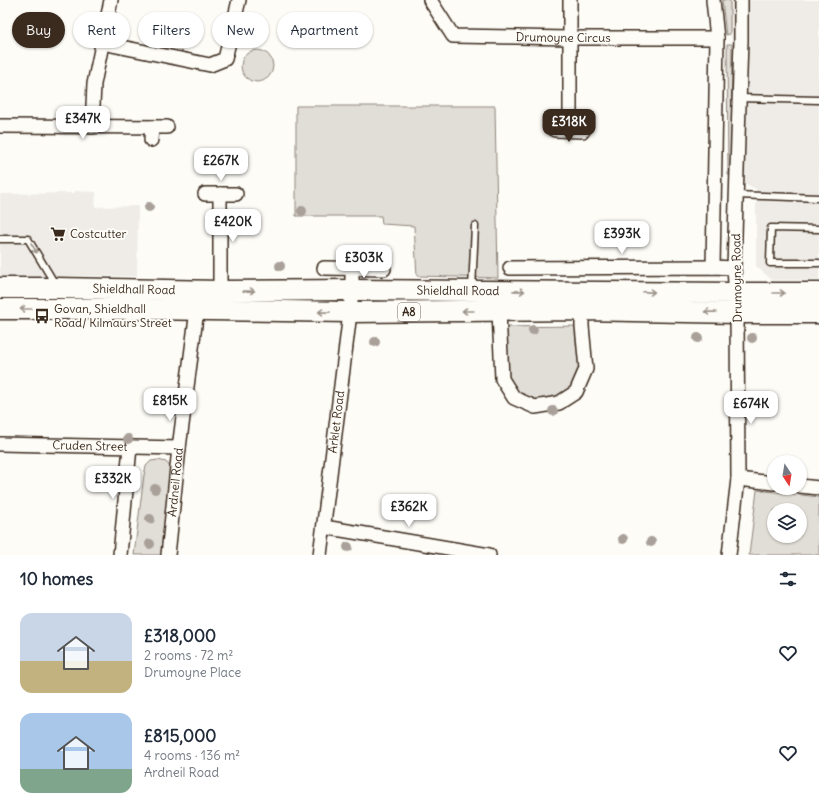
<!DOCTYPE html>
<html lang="en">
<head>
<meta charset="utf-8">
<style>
  body { margin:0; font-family:Delius,sans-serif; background:#f2f2f3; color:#1f2937; height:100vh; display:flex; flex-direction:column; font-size:15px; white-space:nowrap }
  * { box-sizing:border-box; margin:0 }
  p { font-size:13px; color:#747a83 }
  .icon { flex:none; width:22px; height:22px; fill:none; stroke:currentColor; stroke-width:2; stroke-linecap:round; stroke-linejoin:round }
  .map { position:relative; height:555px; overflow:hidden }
  .panel { display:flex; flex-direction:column; background:#fff; flex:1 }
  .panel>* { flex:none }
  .banner { position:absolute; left:12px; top:12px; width:400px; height:36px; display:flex; gap:8px }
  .needle { width:26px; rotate:168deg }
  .tools { position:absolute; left:767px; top:455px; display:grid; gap:8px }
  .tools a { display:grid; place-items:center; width:40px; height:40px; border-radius:50%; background:#fff; box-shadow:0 1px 3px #0004; font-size:20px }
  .price { position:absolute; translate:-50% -34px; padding:0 9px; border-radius:8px; background:#fff; color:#222; font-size:13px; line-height:26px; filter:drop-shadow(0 1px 2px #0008) }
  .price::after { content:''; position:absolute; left:50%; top:24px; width:12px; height:9px; margin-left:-6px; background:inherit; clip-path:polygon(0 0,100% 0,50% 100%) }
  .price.current { background:#3b2a1e; color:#fff }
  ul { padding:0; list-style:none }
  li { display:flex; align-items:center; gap:12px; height:100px; padding:0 20px }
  li span { display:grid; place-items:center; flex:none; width:112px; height:80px; border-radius:12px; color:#555 }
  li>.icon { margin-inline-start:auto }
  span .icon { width:48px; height:48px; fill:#fffc; stroke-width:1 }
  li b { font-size:17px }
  h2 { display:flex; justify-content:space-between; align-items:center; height:48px; padding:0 20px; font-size:17px }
  .pill { padding:0 14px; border-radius:18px; background:#fff; box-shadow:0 1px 3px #0004; font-size:14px; line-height:36px }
  .pill.current { background:#3b2a1e; color:#fff }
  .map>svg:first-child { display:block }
  .built { fill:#efece7 }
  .green { fill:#e1ded7; stroke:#8e847a; fill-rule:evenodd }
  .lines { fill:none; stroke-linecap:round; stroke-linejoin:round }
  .service-casing { stroke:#3b2a1e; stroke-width:9 }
  .minor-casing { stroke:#3b2a1e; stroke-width:16 }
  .primary-casing { stroke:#3b2a1e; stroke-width:23 }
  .service { stroke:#fdfcf7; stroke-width:6 }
  .minor { stroke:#fdfcf7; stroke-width:13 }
  .primary { stroke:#fdfcf7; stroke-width:20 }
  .tree { fill:#a9a199 }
  .oneway { stroke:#9c938a }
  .labels { text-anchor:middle; stroke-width:4; stroke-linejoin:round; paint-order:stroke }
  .shield { fill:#fdfcf7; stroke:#75695f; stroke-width:1 }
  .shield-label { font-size:11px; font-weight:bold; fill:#3b2a1e }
  .street-label { font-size:12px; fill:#3b2a1e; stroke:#fdfcf7 }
  .poi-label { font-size:12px; fill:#3b2a1e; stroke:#fdfcf7; text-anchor:start }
</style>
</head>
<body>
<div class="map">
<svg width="819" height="555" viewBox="0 0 819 555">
  <rect width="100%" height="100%" fill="#fdfcf7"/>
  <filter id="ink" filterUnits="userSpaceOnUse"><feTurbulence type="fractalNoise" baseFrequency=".025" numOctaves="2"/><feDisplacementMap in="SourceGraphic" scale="8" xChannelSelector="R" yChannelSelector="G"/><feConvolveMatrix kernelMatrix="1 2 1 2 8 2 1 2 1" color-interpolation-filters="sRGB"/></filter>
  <g filter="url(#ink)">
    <path class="built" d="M730,0H819V280H772L756,266V189L728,175H731L732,44L730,34Z
      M76,191L96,192L95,207L138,206L137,276H0V194L74,193Z"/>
    <path class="green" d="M722,0H730V34L726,35Z
      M727,44H732L731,175H728Z
      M241 66a16 16 0 1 1 32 0a16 16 0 1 1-32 0Z
      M296,106H495L498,278L417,276L414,226L382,224L381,216H296Z
      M582,326L586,369L576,392L535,407L502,379L500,327Z
      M158,460L166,462L171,468L162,555H134L144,475L146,466L151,461Z
      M757,490L819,497V555H749ZM774,510H800V536H774Z"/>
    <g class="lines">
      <g class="service-casing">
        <path id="service" d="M739,98L819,100
          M736,195L819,198
          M819,229L771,228L770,263H819
          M0,239H28L55,284
          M472,289L475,226"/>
      </g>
      <g class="minor-casing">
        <g id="minor">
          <path id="s1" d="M430,0L453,36L570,38H717"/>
          <path d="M713,0L717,38L713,267"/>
          <path d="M102,43L210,65L225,59L239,0"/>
          <path d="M0,126L167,127"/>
          <path d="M92,127L94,84L111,0"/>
          <path d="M555,130L583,131"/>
          <path d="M570,130V0"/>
          <path d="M151,140L152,127"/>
          <path d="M205,194H236"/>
          <path d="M324,268L384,269"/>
          <path d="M510,268L713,267L734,268"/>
          <path d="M220,291V194"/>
          <path d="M499,311L502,379L514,398L535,407L559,403L576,392L586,369L582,326V310"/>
          <path id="s2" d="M0,444L179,448"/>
          <path d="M738,479L774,483"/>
          <path d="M800,486L819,488"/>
          <path d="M324,527L489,555"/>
          <path d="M120,555L130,447"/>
          <path id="s3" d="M168,555L179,448L197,310V302"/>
          <path id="s4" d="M320,555L349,321L352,290V268"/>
          <path d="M729,555L738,479L737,313L734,268L741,40V0"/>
        </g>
      </g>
      <g class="primary-casing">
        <g id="primary">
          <path id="s5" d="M0,288H57L220,291L352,290L736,293H819"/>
          <path d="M0,309H143L350,312L582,310L737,313H819"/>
        </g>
      </g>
      <use href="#service" class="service"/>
      <use href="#minor" class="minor"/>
      <use href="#primary" class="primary"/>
    </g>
    <g class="tree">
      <circle cx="149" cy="207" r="5"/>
      <circle cx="302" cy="211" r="5"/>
      <circle cx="280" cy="266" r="5"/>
      <circle cx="533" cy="330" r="5"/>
      <circle cx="698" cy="338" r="5"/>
      <circle cx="752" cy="338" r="5"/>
      <circle cx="375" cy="342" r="5"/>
      <circle cx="553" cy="411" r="5"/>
      <circle cx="128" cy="439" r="5"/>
      <circle cx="155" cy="489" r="5"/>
      <circle cx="150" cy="519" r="5"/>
      <circle cx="623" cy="539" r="5"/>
      <circle cx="651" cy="542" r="5"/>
      <circle cx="150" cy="544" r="5"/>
      <circle cx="348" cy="547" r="5"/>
    </g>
    <defs><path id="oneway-shaft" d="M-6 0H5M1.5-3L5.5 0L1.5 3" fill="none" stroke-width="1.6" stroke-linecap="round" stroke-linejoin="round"/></defs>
    <g class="oneway">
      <use href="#oneway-shaft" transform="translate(34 248) rotate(59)"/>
      <use href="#oneway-shaft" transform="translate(249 291) rotate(-1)"/>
      <use href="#oneway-shaft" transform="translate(519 291) rotate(1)"/>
      <use href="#oneway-shaft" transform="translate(649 292) rotate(1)"/>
      <use href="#oneway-shaft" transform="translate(779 293)"/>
      <use href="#oneway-shaft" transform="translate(26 309) rotate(180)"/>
      <use href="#oneway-shaft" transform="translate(468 311) rotate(180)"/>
      <use href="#oneway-shaft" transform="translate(324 312) rotate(-179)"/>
      <use href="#oneway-shaft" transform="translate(710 312) rotate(-179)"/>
    </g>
  </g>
  <defs>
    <g id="supermarket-bare" transform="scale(1.2)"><path d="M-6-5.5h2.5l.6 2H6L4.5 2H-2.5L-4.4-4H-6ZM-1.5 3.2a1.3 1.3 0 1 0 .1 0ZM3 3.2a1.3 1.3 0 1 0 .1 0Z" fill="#3b2a1e" stroke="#fdfcf7" stroke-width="2.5" paint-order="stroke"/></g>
    <g id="bus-bare" transform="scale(1.2)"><path d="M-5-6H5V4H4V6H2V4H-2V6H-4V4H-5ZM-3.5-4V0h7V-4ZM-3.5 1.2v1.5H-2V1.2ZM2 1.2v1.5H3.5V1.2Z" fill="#3b2a1e" stroke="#fdfcf7" stroke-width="2.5" paint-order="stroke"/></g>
  </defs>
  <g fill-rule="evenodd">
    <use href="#supermarket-bare" x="58" y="234"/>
    <use href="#bus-bare" x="42" y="316"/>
  </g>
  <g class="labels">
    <rect class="shield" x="398" y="303" width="22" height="18" rx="3"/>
    <g class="shield-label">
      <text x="409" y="316">A8</text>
    </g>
    <g class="street-label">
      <text dy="4" stroke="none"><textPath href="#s1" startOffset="153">Drumoyne Circus</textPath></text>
      <text transform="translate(737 278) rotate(-91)" y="4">Drumoyne Road</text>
      <text dy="4" stroke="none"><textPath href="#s5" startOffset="134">Shieldhall Road</textPath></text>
      <text dy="4" stroke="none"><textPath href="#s5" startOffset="458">Shieldhall Road</textPath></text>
      <text dy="4" stroke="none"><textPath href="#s4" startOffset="134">Arklet Road</textPath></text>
      <text dy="4" stroke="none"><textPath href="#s2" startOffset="90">Cruden Street</textPath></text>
      <text dy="4" stroke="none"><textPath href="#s3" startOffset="73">Ardneil Road</textPath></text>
    </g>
    <g class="poi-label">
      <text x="70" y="238">Costcutter</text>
      <text x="54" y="313">Govan, Shieldhall<tspan x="54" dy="14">Road/ Kilmaurs Street</tspan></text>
    </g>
  </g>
</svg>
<div class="tools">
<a><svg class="needle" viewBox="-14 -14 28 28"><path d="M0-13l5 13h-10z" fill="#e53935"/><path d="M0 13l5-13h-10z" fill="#747a83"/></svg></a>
<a><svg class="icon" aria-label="layers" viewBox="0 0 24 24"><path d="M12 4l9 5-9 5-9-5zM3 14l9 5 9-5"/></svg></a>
</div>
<b class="price" style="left:83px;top:140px">£347K</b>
<b class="price current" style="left:569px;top:143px">£318K</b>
<b class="price" style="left:221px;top:182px">£267K</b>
<b class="price" style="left:233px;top:243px">£420K</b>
<b class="price" style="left:622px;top:255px">£393K</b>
<b class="price" style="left:364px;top:279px">£303K</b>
<b class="price" style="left:170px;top:422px">£815K</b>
<b class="price" style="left:751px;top:425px">£674K</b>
<b class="price" style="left:113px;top:500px">£332K</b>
<b class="price" style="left:409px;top:528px">£362K</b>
<div class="banner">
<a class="pill current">Buy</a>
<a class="pill">Rent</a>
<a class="pill">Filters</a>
<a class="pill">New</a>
<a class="pill">Apartment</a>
</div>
</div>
<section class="panel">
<h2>10 homes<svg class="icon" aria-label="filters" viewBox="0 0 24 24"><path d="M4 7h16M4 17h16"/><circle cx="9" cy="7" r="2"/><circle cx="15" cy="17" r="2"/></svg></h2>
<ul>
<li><span style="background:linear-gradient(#c9d6e8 60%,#c2b280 0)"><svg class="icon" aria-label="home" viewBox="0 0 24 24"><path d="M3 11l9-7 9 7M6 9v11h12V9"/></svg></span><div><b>£318,000</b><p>2 rooms · 72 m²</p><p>Drumoyne Place</p></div><svg class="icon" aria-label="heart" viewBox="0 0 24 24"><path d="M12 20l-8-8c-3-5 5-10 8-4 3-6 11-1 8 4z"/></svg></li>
<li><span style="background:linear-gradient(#a9c7e8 70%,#7fa58c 0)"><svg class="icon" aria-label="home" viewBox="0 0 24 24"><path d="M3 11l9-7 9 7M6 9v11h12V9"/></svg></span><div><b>£815,000</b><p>4 rooms · 136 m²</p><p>Ardneil Road</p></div><svg class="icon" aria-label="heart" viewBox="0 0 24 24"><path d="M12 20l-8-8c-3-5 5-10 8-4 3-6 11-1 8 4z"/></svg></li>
</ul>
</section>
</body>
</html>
